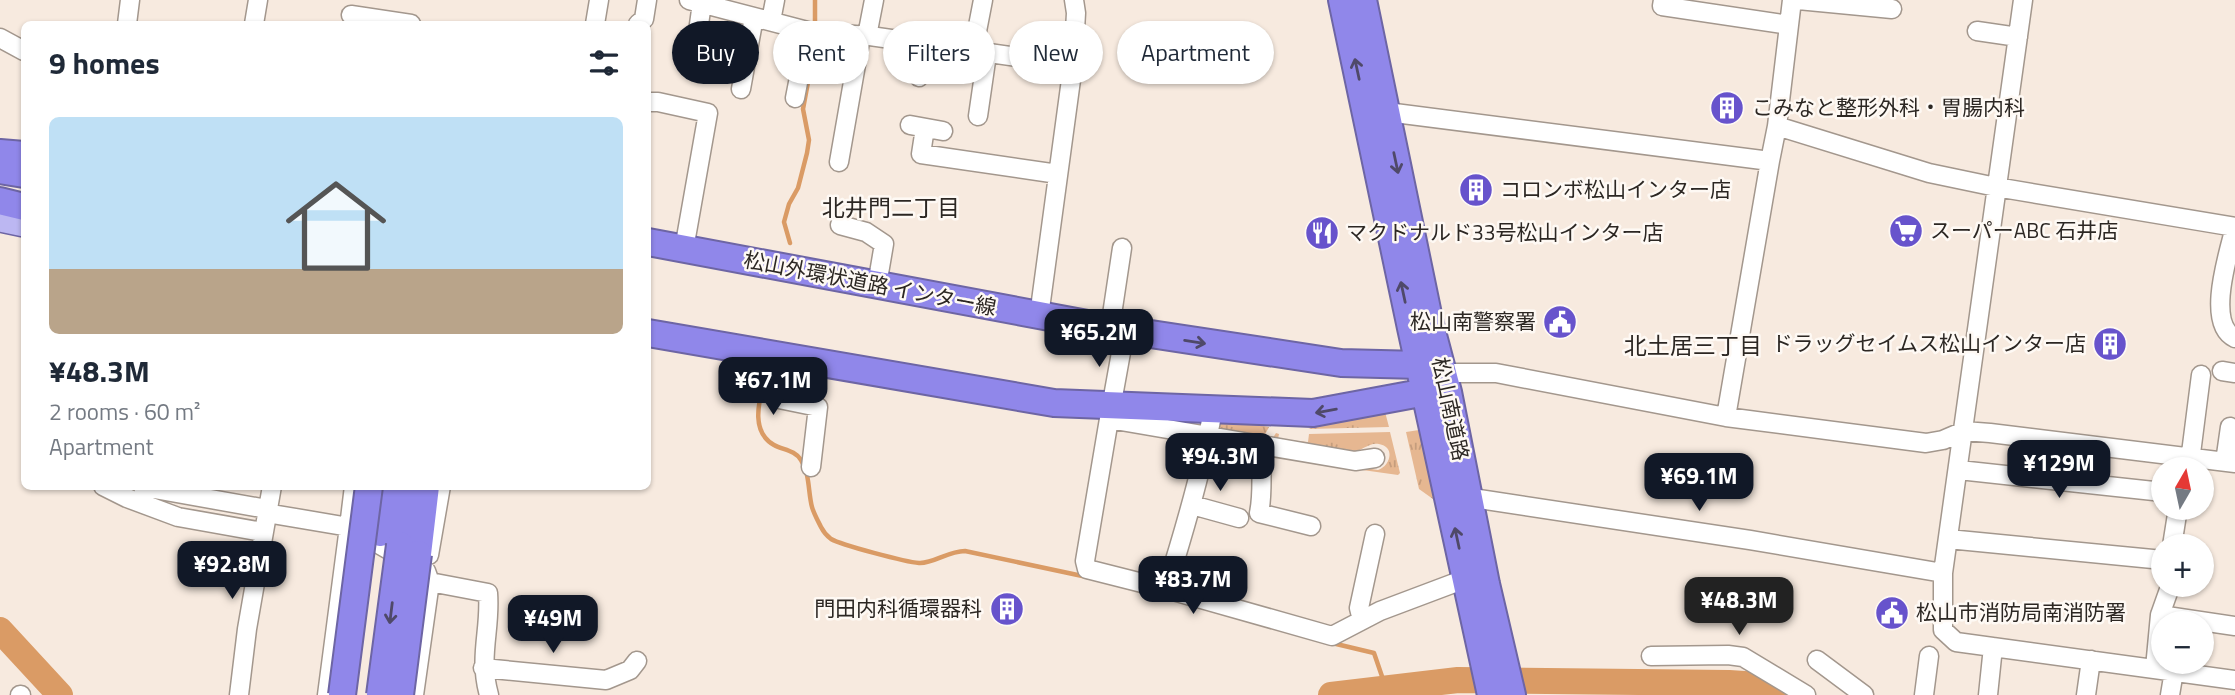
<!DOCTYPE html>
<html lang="en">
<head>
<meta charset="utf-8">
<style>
  body { margin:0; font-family:"Titillium Web","Noto Sans JP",sans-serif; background:#f6f6f7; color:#1f2937; height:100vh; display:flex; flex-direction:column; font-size:26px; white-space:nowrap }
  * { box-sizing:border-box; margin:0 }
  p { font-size:23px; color:#747a83 }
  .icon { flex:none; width:38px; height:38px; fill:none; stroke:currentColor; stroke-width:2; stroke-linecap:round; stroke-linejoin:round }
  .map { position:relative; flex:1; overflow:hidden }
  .side { position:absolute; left:21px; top:21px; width:630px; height:469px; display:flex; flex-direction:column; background:#fff; border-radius:10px; box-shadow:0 2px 5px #0004 }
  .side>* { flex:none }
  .top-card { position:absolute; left:672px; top:21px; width:665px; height:63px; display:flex; gap:14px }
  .needle { width:46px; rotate:9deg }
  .controls { position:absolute; left:2151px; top:457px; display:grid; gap:14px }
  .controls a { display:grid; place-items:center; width:63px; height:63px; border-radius:50%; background:#fff; box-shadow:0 2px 5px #0004; font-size:35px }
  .price { position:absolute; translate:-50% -60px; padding:0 16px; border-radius:14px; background:#111827; color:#fff; font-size:23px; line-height:46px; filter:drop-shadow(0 2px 4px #0008) }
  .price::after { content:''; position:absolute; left:50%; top:42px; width:21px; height:16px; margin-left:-10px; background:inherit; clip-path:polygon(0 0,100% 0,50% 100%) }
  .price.active { background:#222; color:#fff }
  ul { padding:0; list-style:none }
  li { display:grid; align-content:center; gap:14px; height:371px; padding:0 28px }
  li span { display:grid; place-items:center; height:217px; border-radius:10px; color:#555 }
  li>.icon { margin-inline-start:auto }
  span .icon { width:126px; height:126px; fill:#fffc; stroke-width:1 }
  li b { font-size:30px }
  h2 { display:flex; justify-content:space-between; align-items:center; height:84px; padding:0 28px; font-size:30px }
  .pill { padding:0 24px; border-radius:32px; background:#fff; box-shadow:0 2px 5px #0004; font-size:24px; line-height:63px }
  .pill.active { background:#111827; color:#fff }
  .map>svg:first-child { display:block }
  .grass { fill:url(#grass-tufts) }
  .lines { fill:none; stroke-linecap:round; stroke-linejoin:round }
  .stream { stroke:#da9b65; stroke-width:4.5 }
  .river { stroke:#da9b65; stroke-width:26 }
  .minor-casing { stroke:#a3978d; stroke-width:21 }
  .major-casing { stroke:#6d65a4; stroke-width:26 }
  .highway-casing { stroke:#6d65a4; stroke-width:30 }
  .minor { stroke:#fff; stroke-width:18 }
  .major { stroke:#bcb7f2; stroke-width:23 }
  .highway { stroke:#9087ea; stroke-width:26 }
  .highway-bridge-casing { stroke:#6d65a4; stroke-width:30; stroke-linecap:butt }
  .highway-bridge { stroke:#9087ea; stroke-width:26 }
  .oneway { stroke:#4f4969 }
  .labels { text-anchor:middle; stroke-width:5; stroke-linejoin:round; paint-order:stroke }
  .poi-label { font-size:21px; fill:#2c2723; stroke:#fef9f4; text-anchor:start }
  .street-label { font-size:21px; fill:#2c2723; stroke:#fef9f4 }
  .neighbourhood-label { font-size:23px; fill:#2c2723; stroke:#fef9f4 }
</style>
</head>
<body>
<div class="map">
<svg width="2235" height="695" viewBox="0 0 2235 695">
  <defs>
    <pattern id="grass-tufts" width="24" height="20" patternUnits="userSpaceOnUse" patternTransform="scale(1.75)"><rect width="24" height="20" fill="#e6b791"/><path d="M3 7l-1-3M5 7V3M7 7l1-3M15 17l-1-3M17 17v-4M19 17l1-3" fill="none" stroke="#c59d7d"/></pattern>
  </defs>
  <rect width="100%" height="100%" fill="#f7eadf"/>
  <path class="grass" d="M1384,408L1389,427L1308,429Z
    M1222,418L1269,427L1262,440L1217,432V424Z
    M1419,430L1430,478L1440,504L1419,489L1406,432Z
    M1390,432L1400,473L1398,475L1327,465L1329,462L1378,470C1390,466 1396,447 1379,444C1369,442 1362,451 1353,452C1347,452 1338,450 1331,449C1311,446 1291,444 1271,441L1276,433L1279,434L1278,439L1308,442L1309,434Z"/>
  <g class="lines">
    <path class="stream" d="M815,26V0
      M790,243L784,222L789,204L798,188L807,153L809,140L803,109L816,39
      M765,376C760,398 749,431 774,445C783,450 795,450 801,460C810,474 808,492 812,507C814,514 818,521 821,527C823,531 827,536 831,539C841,545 906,562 919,563C933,564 948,551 965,551L1087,577
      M1332,643L1374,653L1386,688"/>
    <path class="river" d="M0,630L60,695
      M1331,695L1458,680L1729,683L1759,685L1777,695"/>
    <g class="minor-casing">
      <path id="minor" d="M689,0L811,32L870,36L1073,65
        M1663,0L1662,6L1789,25
        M1798,0L1892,9
        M2023,0L1943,573V630L1956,642L2235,680
        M351,15L411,24
        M771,21L775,0
        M127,24L130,0
        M254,24L258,0
        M595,24L599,0
        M638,24L644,19L647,0
        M1977,31L2018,37
        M867,36L874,0
        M0,38L24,51
        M973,52L983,0
        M695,53L702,3
        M919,77L925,45
        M741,89L754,17
        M795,98L808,31
        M648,102H658L708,113L684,249
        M1379,111L1770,161L1726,417
        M978,116L987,54
        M910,125L943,131
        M1777,126L1929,173L1996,187L2235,227C2229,252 2205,324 2235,338
        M925,128L921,154L1058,174
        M1770,161L1777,126L1792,0
        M839,162L861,36
        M840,225L866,232L884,244L877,285
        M1122,248L1110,328L1122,347L1109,419L1355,461L1375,458
        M1039,316L1073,65L1076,13L1074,0
        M787,358L779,399L818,407L811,467
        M2222,371L2235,373
        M1443,373H1496L1726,417L1926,443L1943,440L1964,431L1990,433L2235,463
        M1109,419L1085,561L1087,569L1166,589L1332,636L1380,611L1465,579
        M1264,446C1259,469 1264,490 1259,513L1311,526
        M2225,462L2230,427
        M2189,469L2201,375
        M1959,470L2163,492
        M103,486L127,498L178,517L263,532
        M354,486L349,527L406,560
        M143,487L267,509
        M1459,496L1750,540L1943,573
        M1192,505L1239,518
        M266,513L349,527L327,695
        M1948,539L2163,560
        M2172,546L2178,508
        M429,555L441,486
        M430,582L488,593C491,630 478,656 489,695
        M1166,589C1185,529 1202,471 1213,410
        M2160,615L2235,626
        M1362,620L1359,608L1375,534
        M1651,656L1728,655L1743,657L1806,695
        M1817,660L1864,695
        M483,668L606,680L630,670L637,661
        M2155,668L2160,615L2171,584
        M20,695H21
        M239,695L247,629L272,486
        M414,695L430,582L426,571
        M1924,695L1929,656
        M1988,695L1993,647
        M2086,695L2091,660
        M2170,695L2174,671"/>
    </g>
    <g class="major-casing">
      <path id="major" d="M0,220L24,225"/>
    </g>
    <g class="highway-casing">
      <path id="highway" d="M1342,0L1411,328L1491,695
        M1363,0L1430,324L1448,392L1486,584L1512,695
        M0,153L24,155
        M0,170L24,174
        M0,201L24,207
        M648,242L1098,326L1341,363L1420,365L1443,373L1426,392L1313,413L1054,403L648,333
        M381,533L387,486
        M400,545L407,486
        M418,554L426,486"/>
    </g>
    <use href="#minor" class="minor"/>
    <use href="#major" class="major"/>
    <use href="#highway" class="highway"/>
    <g class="highway-bridge-casing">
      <path id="highway-bridge" d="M342,695L369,486
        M380,695L400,545
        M400,695L418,554"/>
    </g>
    <use href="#highway-bridge" class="highway-bridge"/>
  </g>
  <defs><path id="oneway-shaft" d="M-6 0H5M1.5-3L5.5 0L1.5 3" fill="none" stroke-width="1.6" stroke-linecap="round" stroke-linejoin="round" transform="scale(1.75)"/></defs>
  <g class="oneway">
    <use href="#oneway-shaft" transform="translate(1357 69) rotate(-102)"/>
    <use href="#oneway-shaft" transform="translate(1396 163) rotate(78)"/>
    <use href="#oneway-shaft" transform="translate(1403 292) rotate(-102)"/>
    <use href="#oneway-shaft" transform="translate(1195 342) rotate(9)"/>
    <use href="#oneway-shaft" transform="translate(1326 411) rotate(170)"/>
    <use href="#oneway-shaft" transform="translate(1457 538) rotate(-102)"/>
    <use href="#oneway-shaft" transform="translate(391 613) rotate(97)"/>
  </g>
  <defs>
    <g id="building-disc" transform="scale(1.75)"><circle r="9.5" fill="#6753cc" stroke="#fef9f4"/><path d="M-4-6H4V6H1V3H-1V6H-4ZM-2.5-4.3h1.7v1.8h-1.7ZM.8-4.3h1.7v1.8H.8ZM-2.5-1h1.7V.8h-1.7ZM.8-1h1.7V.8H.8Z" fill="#fff"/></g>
    <g id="supermarket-disc" transform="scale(1.75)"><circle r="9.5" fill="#6753cc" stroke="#fef9f4"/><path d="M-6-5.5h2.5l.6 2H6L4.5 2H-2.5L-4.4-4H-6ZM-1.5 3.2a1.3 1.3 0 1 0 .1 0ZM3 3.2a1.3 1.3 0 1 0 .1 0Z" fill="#fff"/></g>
    <g id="restaurant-disc" transform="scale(1.75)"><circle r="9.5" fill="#6753cc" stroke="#fef9f4"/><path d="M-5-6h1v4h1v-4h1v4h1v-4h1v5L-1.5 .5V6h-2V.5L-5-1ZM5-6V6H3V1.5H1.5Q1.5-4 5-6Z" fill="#fff"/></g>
    <g id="civic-disc" transform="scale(1.75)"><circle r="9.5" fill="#6753cc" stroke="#fef9f4"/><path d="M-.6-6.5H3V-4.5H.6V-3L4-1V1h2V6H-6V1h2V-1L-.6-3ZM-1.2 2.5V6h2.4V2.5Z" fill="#fff"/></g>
  </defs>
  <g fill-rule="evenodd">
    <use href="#building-disc" x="1727" y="108"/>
    <use href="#building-disc" x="1476" y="190"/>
    <use href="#supermarket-disc" x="1906" y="231"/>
    <use href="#restaurant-disc" x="1322" y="233"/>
    <use href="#civic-disc" x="1560" y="322"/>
    <use href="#building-disc" x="2110" y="344"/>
    <use href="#building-disc" x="1007" y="609"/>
    <use href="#civic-disc" x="1892" y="613"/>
  </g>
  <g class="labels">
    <g class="poi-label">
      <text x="1752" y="115">こみなと整形外科・胃腸内科</text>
      <text x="1500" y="197">コロンボ松山インター店</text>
      <text x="1930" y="238">スーパーABC 石井店</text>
      <text x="1346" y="240">マクドナルド33号松山インター店</text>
      <text x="1536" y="329" text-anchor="end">松山南警察署</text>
      <text x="2086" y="351" text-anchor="end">ドラッグセイムス松山インター店</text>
      <text x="982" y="616" text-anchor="end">門田内科循環器科</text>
      <text x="1916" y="620">松山市消防局南消防署</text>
    </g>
    <g class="street-label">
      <text transform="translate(870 284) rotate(11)" y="7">松山外環状道路 インター線</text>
      <text transform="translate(1450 409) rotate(78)" y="7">松山南道路</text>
    </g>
    <g class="neighbourhood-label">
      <text x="891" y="216">北井門二丁目</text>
      <text x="1693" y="354">北土居三丁目</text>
    </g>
  </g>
</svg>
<div class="controls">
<a><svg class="needle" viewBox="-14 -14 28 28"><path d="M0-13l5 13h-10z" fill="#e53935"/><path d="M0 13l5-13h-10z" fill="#747a83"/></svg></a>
<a>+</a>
<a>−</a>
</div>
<b class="price" style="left:1099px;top:369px">¥65.2M</b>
<b class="price" style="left:773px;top:417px">¥67.1M</b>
<b class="price" style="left:1220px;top:493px">¥94.3M</b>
<b class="price" style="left:2059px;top:500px">¥129M</b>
<b class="price" style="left:1699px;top:513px">¥69.1M</b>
<b class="price" style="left:232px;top:601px">¥92.8M</b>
<b class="price" style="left:1193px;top:616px">¥83.7M</b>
<b class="price active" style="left:1739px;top:637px">¥48.3M</b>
<b class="price" style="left:553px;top:655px">¥49M</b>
<div class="top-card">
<a class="pill active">Buy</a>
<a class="pill">Rent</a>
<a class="pill">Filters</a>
<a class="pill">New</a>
<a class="pill">Apartment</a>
</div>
<section class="side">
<h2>9 homes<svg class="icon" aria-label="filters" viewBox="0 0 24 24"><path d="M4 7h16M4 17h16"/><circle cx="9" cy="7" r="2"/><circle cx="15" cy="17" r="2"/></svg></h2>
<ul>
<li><span style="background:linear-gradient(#bfe0f5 70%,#b9a48a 0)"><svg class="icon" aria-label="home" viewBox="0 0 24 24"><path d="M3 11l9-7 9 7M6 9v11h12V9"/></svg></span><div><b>¥48.3M</b><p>2 rooms · 60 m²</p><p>Apartment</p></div></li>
</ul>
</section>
</div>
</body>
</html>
